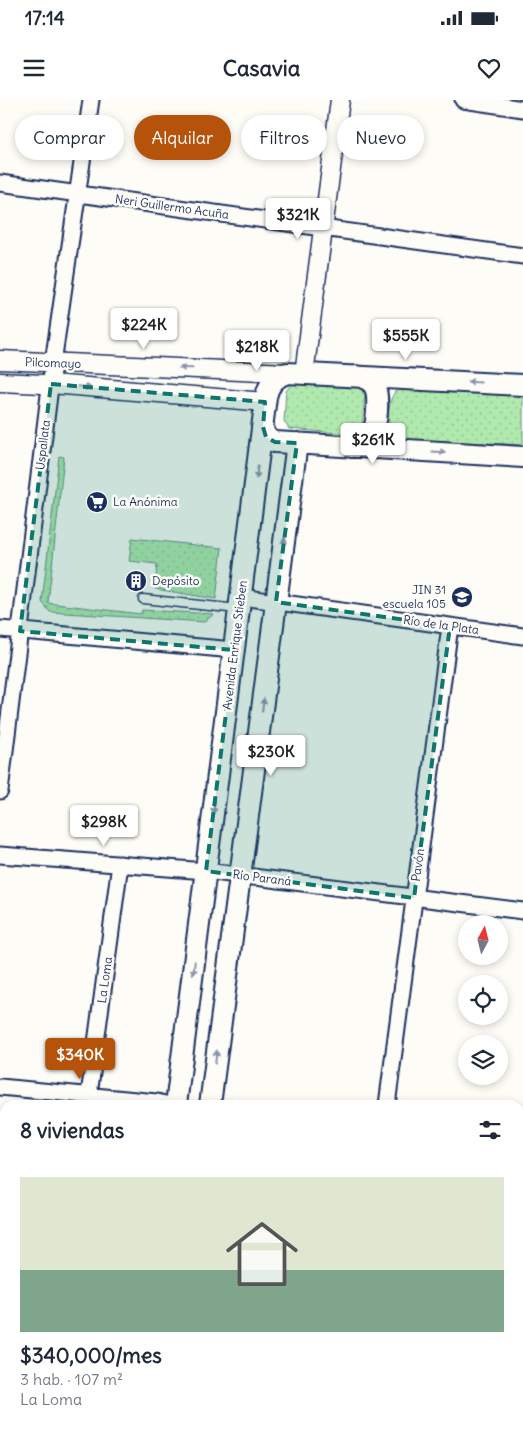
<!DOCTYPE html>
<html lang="es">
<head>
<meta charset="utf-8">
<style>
  body { margin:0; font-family:Delius,sans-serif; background:#f2f2f3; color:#1f2937; height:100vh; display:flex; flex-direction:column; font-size:19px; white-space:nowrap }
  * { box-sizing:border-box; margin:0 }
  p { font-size:16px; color:#747a83 }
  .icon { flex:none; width:28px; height:28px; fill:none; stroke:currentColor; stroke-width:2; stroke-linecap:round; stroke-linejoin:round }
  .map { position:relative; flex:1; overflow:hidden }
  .details { position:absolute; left:0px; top:1000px; width:524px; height:335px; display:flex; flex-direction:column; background:#fff; border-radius:15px 15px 0 0; box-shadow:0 2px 8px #0003 }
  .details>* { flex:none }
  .banner { position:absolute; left:15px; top:15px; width:494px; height:45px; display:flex; gap:10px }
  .needle { width:32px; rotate:7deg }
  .controls { position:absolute; left:458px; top:815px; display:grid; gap:10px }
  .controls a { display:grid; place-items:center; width:50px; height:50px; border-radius:50%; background:#fff; box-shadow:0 2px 8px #0003; font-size:25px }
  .price { position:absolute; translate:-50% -42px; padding:0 11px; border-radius:5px; background:#fff; color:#222; font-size:16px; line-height:32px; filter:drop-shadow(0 1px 2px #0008) }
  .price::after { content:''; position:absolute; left:50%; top:30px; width:15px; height:11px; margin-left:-8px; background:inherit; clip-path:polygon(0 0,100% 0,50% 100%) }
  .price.current { background:#b45309; color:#fff }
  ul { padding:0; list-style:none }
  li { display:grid; align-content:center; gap:10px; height:265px; padding:0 20px }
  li+li { border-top:1px solid #e0e1e3 }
  li span { display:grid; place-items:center; height:155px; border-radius:0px; color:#555 }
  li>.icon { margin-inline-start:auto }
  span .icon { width:90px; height:90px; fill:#fffc; stroke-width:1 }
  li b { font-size:21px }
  h2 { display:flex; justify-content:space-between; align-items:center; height:60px; padding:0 20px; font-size:21px }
  .chip { padding:0 18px; border-radius:22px; background:#fff; box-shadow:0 2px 8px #0003; font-size:18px; line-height:45px }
  .chip.current { background:#b45309; color:#fff }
  .status { display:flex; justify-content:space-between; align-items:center; height:35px; padding:0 25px; background:#fff; direction:ltr }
  .status svg { height:14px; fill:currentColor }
  header { display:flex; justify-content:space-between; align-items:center; height:65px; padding:0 20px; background:#fff; font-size:22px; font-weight:700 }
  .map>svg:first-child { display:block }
  .grass { fill:url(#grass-dots); stroke:#668c86 }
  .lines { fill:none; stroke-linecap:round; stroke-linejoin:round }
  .service-casing { stroke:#1b2f5e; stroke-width:11 }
  .minor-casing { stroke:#1b2f5e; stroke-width:19 }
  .tertiary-casing { stroke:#1b2f5e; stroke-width:21 }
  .secondary-casing { stroke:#1b2f5e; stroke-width:24 }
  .service { stroke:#fdfcf7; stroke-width:8 }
  .minor { stroke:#fdfcf7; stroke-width:15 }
  .tertiary { stroke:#fdfcf7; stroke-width:18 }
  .secondary { stroke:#fdfcf7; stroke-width:20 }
  .oneway { fill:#8c96aa }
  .marked { fill:#0f766e; fill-opacity:0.2; stroke:#0f766e; stroke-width:4; stroke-dasharray:10 6; stroke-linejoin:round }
  .labels { text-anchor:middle; stroke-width:5; stroke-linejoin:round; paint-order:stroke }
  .street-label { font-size:12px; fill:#1b2f5e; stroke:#fdfcf7 }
  .poi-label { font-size:12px; fill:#1b2f5e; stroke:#fdfcf7; text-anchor:start }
</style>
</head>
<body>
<div class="status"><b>17:14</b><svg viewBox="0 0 49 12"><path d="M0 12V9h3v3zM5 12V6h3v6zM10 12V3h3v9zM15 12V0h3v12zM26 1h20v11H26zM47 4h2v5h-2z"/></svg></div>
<header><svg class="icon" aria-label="menu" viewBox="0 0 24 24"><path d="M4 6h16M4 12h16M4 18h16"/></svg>Casavia<svg class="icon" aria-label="heart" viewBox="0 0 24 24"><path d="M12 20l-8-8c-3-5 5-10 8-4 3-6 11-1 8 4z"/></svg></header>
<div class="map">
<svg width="523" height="1335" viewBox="0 0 523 1335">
  <defs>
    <pattern id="grass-dots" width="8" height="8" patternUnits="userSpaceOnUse" patternTransform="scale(1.25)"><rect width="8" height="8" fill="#b0e9ad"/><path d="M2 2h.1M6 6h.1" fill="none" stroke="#97c897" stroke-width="1.8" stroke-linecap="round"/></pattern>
  </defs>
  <rect width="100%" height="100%" fill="#fdfcf7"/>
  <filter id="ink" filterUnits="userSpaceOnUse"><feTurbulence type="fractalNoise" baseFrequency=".02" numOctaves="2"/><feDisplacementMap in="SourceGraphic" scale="10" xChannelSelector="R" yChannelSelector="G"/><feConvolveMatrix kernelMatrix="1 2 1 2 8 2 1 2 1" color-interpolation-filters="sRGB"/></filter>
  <g filter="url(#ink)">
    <path class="grass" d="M298,283L354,286L360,288L365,295L362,329L357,333L351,334L289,329L284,321L286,291L292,284Z
      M402,289L523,295V345L405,339L395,336C386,327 387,302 395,292Z
      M59,356L64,357L48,503L141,514L142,510L214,514L204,522L50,512L42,502Z
      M132,438L222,448L216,499L155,489L157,464L129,461Z"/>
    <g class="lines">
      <g class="service-casing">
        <path id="service" d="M143,499L238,509"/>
      </g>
      <g class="minor-casing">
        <path id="minor" d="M463,0L523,9
          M0,83L523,156
          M241,497L523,536
          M0,529L234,550
          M0,691L53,263L91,0
          M0,755L206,771L523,811
          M0,987L157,1002L169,1005
          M89,995L120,764
          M387,1005L450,526
          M519,1076H523
          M0,1220L5,1221
          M519,1328L523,1296
          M343,1335L344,1330"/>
      </g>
      <g class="tertiary-casing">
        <path id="tertiary" d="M0,260L287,273
          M304,274L340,0
          M0,282L64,285L265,302"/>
      </g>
      <g class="secondary-casing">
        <path id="secondary" d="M263,324C263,333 266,339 275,342L523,357
          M351,347C372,345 376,329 377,311C378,292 378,280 356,276
          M176,1005L266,297C268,285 275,277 287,273L523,285
          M210,1005L297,343
          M134,1335L135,1330
          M166,1335L167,1330"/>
      </g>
      <use href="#service" class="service"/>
      <use href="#minor" class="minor"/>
      <use href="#tertiary" class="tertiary"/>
      <use href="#secondary" class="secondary"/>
    </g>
    <defs><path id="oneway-solid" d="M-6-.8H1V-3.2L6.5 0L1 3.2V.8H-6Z" transform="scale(1.25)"/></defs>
    <g class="oneway">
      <use href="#oneway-solid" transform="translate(186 268) rotate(-178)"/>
      <use href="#oneway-solid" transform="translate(474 282) rotate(-177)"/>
      <use href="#oneway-solid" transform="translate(84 287) rotate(5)"/>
      <use href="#oneway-solid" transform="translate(439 352) rotate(3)"/>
      <use href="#oneway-solid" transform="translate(257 372) rotate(97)"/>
      <use href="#oneway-solid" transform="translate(284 444) rotate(-83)"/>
      <use href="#oneway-solid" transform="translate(263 605) rotate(-82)"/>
      <use href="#oneway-solid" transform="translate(214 707) rotate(97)"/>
      <use href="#oneway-solid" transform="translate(194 868) rotate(97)"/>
      <use href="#oneway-solid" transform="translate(216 957) rotate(-82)"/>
    </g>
  </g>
  <path class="marked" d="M51,284L265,302L263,327L266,337L275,342L297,343L276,502L450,526L414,798L206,771L234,550L20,531Z"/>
  <defs>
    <g id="supermarket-disc" transform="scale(1.125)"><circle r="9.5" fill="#1b2f5e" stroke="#fdfcf7"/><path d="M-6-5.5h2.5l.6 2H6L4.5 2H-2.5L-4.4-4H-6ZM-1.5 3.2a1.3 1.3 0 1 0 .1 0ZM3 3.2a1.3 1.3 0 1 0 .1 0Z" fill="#fff"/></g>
    <g id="building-disc" transform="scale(1.125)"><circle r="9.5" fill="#1b2f5e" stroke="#fdfcf7"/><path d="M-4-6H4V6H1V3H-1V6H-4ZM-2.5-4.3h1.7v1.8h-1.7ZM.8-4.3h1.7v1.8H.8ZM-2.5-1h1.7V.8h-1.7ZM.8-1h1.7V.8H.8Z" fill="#fff"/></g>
    <g id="school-disc" transform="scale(1.125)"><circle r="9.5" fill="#1b2f5e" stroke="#fdfcf7"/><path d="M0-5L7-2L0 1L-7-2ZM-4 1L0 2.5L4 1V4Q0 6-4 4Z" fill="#fff"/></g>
  </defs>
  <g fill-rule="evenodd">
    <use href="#supermarket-disc" x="97" y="402"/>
    <use href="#building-disc" x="136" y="481"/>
    <use href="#school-disc" x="462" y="497"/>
  </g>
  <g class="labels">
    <g class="street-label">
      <text transform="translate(172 107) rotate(8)" y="4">Neri Guillermo Acuña</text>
      <text transform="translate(53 263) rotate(2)" y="4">Pilcomayo</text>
      <text transform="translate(43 345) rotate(-83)" y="4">Uspallata</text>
      <text transform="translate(441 525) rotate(8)" y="4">Río de la Plata</text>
      <text transform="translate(235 545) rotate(-83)" y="4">Avenida Enrique Stieben</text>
      <text transform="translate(418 765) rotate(-82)" y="4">Pavón</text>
      <text transform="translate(262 778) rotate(7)" y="4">Río Paraná</text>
      <text transform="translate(105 880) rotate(-82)" y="4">La Loma</text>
    </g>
    <g class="poi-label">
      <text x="113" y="406">La Anónima</text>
      <text x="152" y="485">Depósito</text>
      <text x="446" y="494" text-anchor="end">JIN 31<tspan x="446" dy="14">escuela 105</tspan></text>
    </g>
  </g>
</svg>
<div class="controls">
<a><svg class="needle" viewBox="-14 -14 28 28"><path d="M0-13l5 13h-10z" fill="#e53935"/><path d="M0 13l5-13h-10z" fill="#747a83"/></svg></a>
<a><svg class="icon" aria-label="locate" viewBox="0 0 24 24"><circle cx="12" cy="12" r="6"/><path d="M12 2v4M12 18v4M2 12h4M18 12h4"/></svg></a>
<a><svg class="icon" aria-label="layers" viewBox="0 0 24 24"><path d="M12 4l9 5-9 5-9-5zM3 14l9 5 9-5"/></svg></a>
</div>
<b class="price" style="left:298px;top:140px">$321K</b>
<b class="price" style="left:144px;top:250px">$224K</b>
<b class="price" style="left:406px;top:261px">$555K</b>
<b class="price" style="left:257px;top:272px">$218K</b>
<b class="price" style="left:373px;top:365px">$261K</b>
<b class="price" style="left:271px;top:677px">$230K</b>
<b class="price" style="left:104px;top:747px">$298K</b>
<b class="price current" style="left:80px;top:980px">$340K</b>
<div class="banner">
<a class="chip">Comprar</a>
<a class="chip current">Alquilar</a>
<a class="chip">Filtros</a>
<a class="chip">Nuevo</a>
</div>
<section class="details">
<h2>8 viviendas<svg class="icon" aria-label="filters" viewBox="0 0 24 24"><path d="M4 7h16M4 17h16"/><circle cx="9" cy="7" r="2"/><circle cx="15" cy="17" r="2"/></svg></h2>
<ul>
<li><span style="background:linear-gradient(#dfe7d0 60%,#7fa58c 0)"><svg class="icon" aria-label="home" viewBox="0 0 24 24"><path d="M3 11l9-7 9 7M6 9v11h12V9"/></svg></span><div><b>$340,000/mes</b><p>3 hab. · 107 m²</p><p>La Loma</p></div></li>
</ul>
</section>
</div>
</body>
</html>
